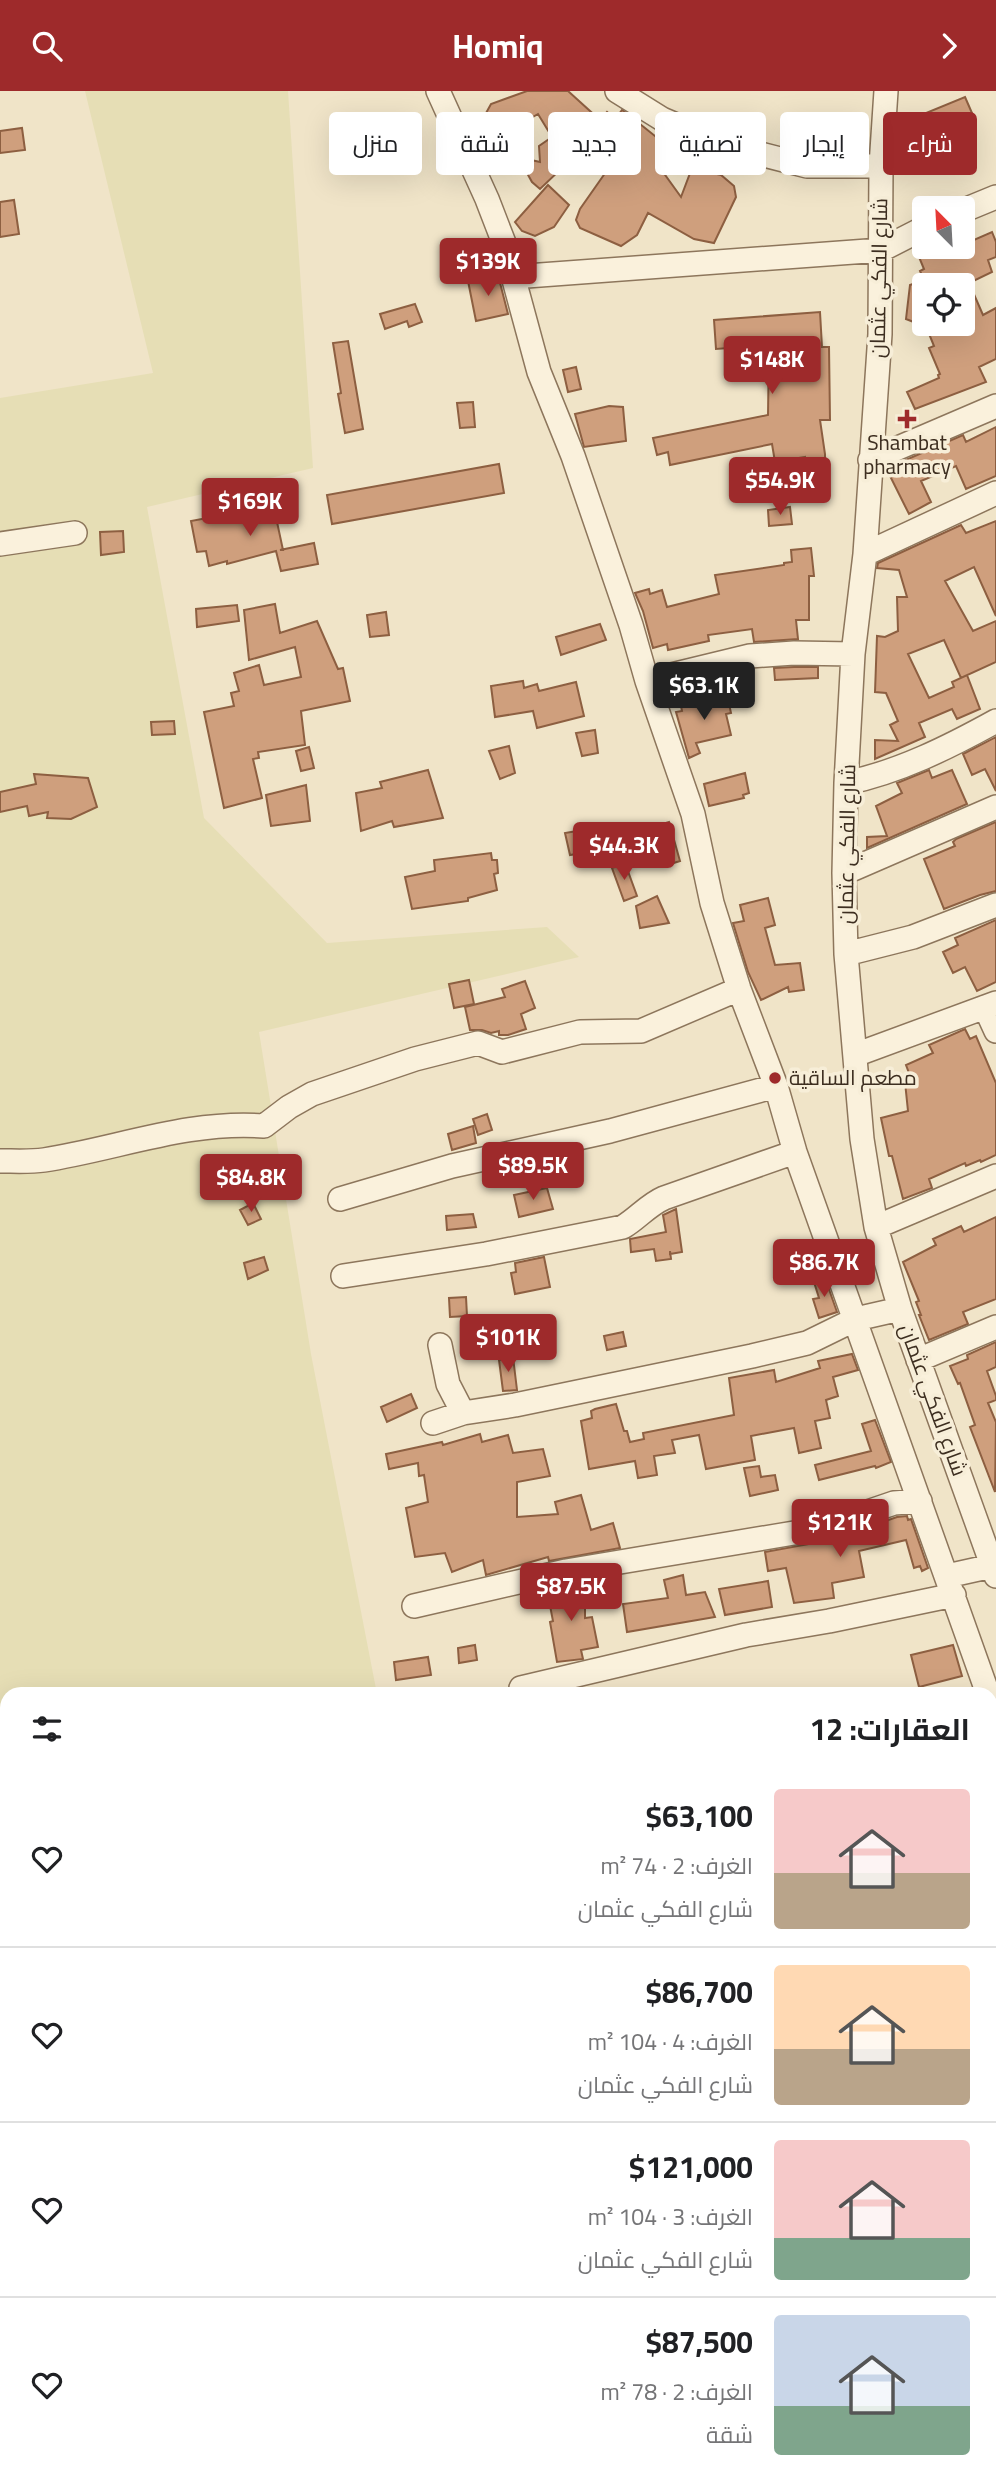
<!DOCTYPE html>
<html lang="ar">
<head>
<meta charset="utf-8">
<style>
  body { margin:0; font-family:Georgia,Cairo,serif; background:#f2f2f2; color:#202124; direction:rtl; height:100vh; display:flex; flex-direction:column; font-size:26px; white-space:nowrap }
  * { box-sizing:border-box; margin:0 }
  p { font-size:23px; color:#757577 }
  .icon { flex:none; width:38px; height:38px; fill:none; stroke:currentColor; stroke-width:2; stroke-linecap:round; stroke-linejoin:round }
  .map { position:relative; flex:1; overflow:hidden; direction:ltr }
  .sheet { position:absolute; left:0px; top:1596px; width:998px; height:798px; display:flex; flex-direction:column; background:#fff; border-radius:21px 21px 0 0; box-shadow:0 7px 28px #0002; direction:rtl }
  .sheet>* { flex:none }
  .hud { position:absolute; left:21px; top:21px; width:956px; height:63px; direction:rtl; display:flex; gap:14px }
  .needle { width:46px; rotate:336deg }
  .buttons { position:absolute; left:912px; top:105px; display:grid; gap:14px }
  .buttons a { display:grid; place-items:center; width:63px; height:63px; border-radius:7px; background:#fff; box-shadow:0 7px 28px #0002; font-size:35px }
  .price { position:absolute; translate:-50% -60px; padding:0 16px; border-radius:7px; background:#9e2a2b; color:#fff; font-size:23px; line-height:46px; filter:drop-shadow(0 2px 4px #0008) }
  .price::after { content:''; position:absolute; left:50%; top:42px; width:21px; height:16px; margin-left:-10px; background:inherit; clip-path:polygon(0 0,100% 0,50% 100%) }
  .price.current { background:#222; color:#fff }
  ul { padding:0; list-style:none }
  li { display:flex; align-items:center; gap:21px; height:175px; padding:0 28px }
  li+li { border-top:2px solid #e0e0e0 }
  li span { display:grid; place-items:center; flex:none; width:196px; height:140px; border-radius:7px; color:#555 }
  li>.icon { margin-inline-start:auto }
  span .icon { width:84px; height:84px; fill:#fffc; stroke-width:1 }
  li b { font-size:30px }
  h2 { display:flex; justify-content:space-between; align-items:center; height:84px; padding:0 28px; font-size:30px }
  .pill { padding:0 24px; border-radius:7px; background:#fff; box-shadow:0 7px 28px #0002; font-size:24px; line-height:63px }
  .pill.current { background:#9e2a2b; color:#fff }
  header { display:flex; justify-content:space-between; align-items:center; height:91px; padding:0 28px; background:#9e2a2b; color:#fff; font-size:32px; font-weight:700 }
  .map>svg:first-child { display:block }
  .farmland { fill:#e6deb5 }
  .building { fill:#cf9f7d; stroke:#8d5f41; stroke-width:2 }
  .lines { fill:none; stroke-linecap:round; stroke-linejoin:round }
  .minor-casing { stroke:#8d765c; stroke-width:26 }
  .minor { stroke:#faf1dc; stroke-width:23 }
  .poi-dot { fill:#9e2a2b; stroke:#f7eed8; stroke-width:2.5 }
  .labels { text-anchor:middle; stroke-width:7; stroke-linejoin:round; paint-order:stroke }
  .street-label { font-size:21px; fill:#3d2e20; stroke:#f7eed8 }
  .poi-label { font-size:21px; fill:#3d2e20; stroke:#f7eed8 }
</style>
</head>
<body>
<header><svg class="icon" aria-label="forward" viewBox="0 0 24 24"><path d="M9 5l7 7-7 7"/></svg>Homiq<svg class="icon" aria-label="search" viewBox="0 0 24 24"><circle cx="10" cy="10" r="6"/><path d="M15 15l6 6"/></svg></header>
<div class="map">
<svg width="996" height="2394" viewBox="0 0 996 2394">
  <rect width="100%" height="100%" fill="#f0e4c8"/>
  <path class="farmland" d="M85,0H288L313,377L147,416L204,727L327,852L547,836L579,866L259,941L311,1263L377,1603H7V1917L0,1918V307L153,282Z
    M7,2256V2387H344L343,2394H0V2258Z"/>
  <path class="building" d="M527,0H568L600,29L607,21L615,28L622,19L625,21L665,53L658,74L681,106L692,77L721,84L734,95L736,106L714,152L694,148L648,122L637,144L621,155L580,137L576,129L580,118L608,78L583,57L540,98L532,91L527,82L528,75L531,69L540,71L539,55L552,46L538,23L488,52L481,38L480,33L491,13Z
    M965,6L975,29L936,45L926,22Z
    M22,37L25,59L0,62V40Z
    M548,94L569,114L554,136L535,145L522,140L515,131Z
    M14,109L19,143L0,146V111Z
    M967,133L974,149L992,141L996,151V166L988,169L992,181L969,192L983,224L996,217V268L979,276L986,291L915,318L907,301L939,287L938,284L940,283L929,257L934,255L925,233H962V194H926L924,189V235L906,228L910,194L924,189L920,180L924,178L919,166L932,160L930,156H962V134Z
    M498,184L508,223L476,230L468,190Z
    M415,213L422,231L409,236L407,230L385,238L380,223Z
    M820,221L822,256H829L830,329H820L825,363V395L806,396L805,366L775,371L772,353L670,374L668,361L657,364L653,347L768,324L769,254L716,258L714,229Z
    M348,250L363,338L345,342L338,303L341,302L333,252Z
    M576,276L581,298L568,301L563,279Z
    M473,311L475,336L460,337L457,312Z
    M609,315L623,316L626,350L584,356L575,323Z
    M996,336V385L966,398L956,375L921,390L931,411L909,423L890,385L906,382L901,371L963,344L966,351Z
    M499,373L504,402L332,433L327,404Z
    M287,412L290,428L277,431L283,459H280L314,452L318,473L281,480L276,460L227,473V470L209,475L206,460L197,461L191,430Z
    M790,416L792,433L769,435L768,419Z
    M996,430V525L974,476L945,490L973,540L996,530V571L961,587L944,549L908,563L929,607L954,596L952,591L967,584L980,618L957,628L952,618L919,632L925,646L875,668V649L898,650L890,634L898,630L886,602L875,601L877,545L885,546L898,540L897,506H907L899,479L877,477L878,472L961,434L966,442Z
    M123,440L124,461L101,464L100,441Z
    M811,457L814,485H809V529H796L798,548L754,551L752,538L708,544L709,550L668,559L667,553L653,557L643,520L635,502L649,498L650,503L662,499L667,516L719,503L715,484L784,474V472L792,471L791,459Z
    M275,513L280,542L317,530L338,578L343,577L350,610L301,620L305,654L258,661L259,667L253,668L262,707L224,717L204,621L234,615L231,602L239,600L234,582L259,574L264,594L301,586L295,556L249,569L244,519Z
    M237,514L239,530L197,536L196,518Z
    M386,521L389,544L370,546L367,524Z
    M600,533L606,549L561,564L556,546Z
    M794,576H818V587L775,589L774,577Z
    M523,590L524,597L537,593L539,600L576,591L584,625L537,637L533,620L495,626L491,595Z
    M727,604L731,622L726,623L731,644L696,652L700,662L689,667L676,621L682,620L681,615Z
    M174,630L175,643L152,644L151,631Z
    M595,639L598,662L582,665L576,642Z
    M996,646V700L985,678L972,684L963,663Z
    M509,655L515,682L500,688L489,660Z
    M309,656L314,677L301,680L296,660Z
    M428,679L443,727L394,736L392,730L361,740L356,702L382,697L380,691Z
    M929,679L932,687L952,679L967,713L867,757V746L887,745L876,715L902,702L897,692Z
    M745,682L749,702L743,704L744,707L709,715L704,693Z
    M34,683L88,687L97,716L71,728L47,727L48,721L29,725L27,715L0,721V701L36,693Z
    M306,694L310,730L271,735L266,704Z
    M669,731L680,770L664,775L653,736Z
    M996,731V800L980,804L944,818L924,768L955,755L953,751L956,748Z
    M589,738L594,760L570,764L565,742Z
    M491,762L492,769H497L498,782L494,783L497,799L468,807V810L412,818L405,786L435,780L434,769Z
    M625,772L637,805L624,810L612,777Z
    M657,805L669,832L640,837L636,815Z
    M768,807L775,834L765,837L775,874L800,872L804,899L789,901L788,896L761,909L748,881L733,832L744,830L740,814Z
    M996,829V891L977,900L965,876L953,882L943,861L958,854L955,847Z
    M469,889L474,913L454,917L449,893Z
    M525,890L535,917L521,923L526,938L508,944H499V940L491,942L482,939H470L465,916L505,906L502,898Z
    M965,938L970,948L976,945L996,992V1064L981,1071L980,1069L966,1075L965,1072L929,1088L932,1097L903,1108L892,1065H889L881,1027L908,1020L905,991L912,990L906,974L933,962L929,954Z
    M487,1023L492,1039L478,1044L473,1028Z
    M473,1035L476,1052L452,1059L448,1043Z
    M547,1097L553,1118L519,1126L514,1104Z
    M253,1112L261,1128L248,1134L240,1119Z
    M676,1118L682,1161L670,1163V1160L671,1168L656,1170L654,1158L631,1161L630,1148L666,1141L663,1124Z
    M473,1123L476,1136L447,1139L446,1125Z
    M996,1126V1208L963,1221L968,1233L929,1249L919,1224H921L916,1211L919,1210L903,1171L936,1154L933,1148L961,1135L964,1141Z
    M264,1166L268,1179L248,1188L244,1172Z
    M544,1166L550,1196L515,1203L511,1182L516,1181L515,1172Z
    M825,1187L837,1221L819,1227L813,1208L819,1207L814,1191Z
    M466,1206L467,1225L450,1226L449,1207Z
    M623,1241L626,1255L607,1259L604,1245Z
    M996,1251V1276L987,1280L996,1305V1309L988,1312L996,1331L995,1401L970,1336L975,1334L960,1292L958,1293L950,1275L968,1268L967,1264Z
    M852,1263L858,1279L833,1286L838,1305L826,1309L830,1327L815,1330L821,1357L799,1362L794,1337L751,1345L755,1369L706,1378L699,1344L672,1349L675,1362L654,1365L657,1384L638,1387L635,1370L589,1378L581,1330L592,1327L591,1320L595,1318L616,1313L624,1340H627L630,1351L644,1348L643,1342L734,1324L729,1287L774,1279L776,1291L820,1277L818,1270Z
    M513,1266L517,1299L503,1300L499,1269Z
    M411,1303L417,1317L387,1331L381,1316Z
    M875,1329L891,1371L876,1377L875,1375L819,1389L815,1374L871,1360L862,1333Z
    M480,1343L482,1351L508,1344L513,1362L543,1358L550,1385L517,1391V1426L558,1423L555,1411L581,1404L591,1439L613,1432L620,1457L549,1470L548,1466L486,1484L483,1469L452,1481L445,1462L415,1466L406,1417L428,1411L424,1384L419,1385L418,1372L389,1378L386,1363L442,1351L443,1354Z
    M759,1375L761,1386L775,1384L778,1399L750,1405L744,1377Z
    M907,1425L908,1429L911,1428L928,1477L922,1480L920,1475L914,1477L906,1449L859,1460L864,1486L832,1492L834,1507L794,1512L786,1477L768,1480L765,1461L858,1444L857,1440L897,1426Z
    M683,1484L686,1504L705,1501L715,1526L627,1541L623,1513L668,1507L664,1489Z
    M768,1490L772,1516L725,1524L719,1498Z
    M585,1491V1527L592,1526L598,1556L581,1559L583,1568L557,1571L550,1531L553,1530L547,1499Z
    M475,1554L477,1569L459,1572L458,1557Z
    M953,1554L962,1585L919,1596L911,1564Z
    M428,1566L431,1584L396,1589L394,1571Z"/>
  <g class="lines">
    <g class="minor-casing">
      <path id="minor" d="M438,0L487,108L504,152L539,281L573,365L631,534L647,590L693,723L712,812L739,898L776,995L795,1061L988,1603
        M617,0L662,28L721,53L807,75H881
        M886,0L881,75L880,243L865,463L853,563L846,692L844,782L846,863L862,1048L876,1136L900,1218L996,1485
        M962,120L996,106
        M513,186L881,159L924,137
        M870,369L996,315
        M0,453L75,442
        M865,463L996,402
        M647,590L750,565L794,562L853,563
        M846,692C899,681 949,656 996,630
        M844,782L996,716
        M846,863L913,846L996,814
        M985,916L996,940
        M855,964L996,912
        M0,1070C14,1070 30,1071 44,1069C116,1058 189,1029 264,1035L289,1016L312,1003L415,968L478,952L502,961L580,941L641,940L739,898
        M340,1108L452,1075L610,1040L776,995
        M876,1136L996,1085
        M343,1185L486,1163L623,1136C638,1127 648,1114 664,1107L795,1061
        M440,1254L448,1293L463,1322
        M918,1269L996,1236
        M433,1332L463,1322L515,1314L752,1265L807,1252L856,1228L900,1218
        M947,1485L992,1475
        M414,1515L566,1480L818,1438L894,1412L920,1410
        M521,1597L746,1544L829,1530L954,1504
        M990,1612L996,1630
        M990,1745L996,1743
        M990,1912L996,1911
        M990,1988H996
        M0,2191L7,2190
        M990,2194L996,2192
        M990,2324L996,2323
        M960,2387L961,2394
        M588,2394L632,2387"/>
    </g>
    <use href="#minor" class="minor"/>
  </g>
  <g class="poi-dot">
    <path d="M903.5 317.5h7v7h7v7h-7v7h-7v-7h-7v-7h7z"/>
    <circle cx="775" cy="987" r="7"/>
  </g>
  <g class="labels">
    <g class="street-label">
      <text transform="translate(879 187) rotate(-89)" y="7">شارع الفكي عثمان</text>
      <text transform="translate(847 753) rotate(-89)" y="7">شارع الفكي عثمان</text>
      <text transform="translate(933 1309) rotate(70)" y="7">شارع الفكي عثمان</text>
    </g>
    <g class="poi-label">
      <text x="907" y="359">Shambat<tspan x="907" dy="24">pharmacy</tspan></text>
      <text x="789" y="994" text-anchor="start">مطعم الساقية</text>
    </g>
  </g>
</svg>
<div class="buttons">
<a><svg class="needle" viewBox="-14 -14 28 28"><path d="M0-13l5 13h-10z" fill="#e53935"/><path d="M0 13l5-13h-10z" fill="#757577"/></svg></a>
<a><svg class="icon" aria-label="locate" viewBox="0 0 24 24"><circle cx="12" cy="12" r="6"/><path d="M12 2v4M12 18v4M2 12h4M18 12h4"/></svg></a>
</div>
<b class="price" style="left:488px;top:207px">$139K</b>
<b class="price" style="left:772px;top:305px">$148K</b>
<b class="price" style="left:780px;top:426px">$54.9K</b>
<b class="price" style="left:250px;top:447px">$169K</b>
<b class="price current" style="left:704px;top:631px">$63.1K</b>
<b class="price" style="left:624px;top:791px">$44.3K</b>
<b class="price" style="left:533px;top:1111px">$89.5K</b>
<b class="price" style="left:251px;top:1123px">$84.8K</b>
<b class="price" style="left:824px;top:1208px">$86.7K</b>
<b class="price" style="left:508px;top:1283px">$101K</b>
<b class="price" style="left:840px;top:1468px">$121K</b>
<b class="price" style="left:571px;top:1532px">$87.5K</b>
<div class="hud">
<a class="pill current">شراء</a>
<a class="pill">إيجار</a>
<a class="pill">تصفية</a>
<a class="pill">جديد</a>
<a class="pill">شقة</a>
<a class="pill">منزل</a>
</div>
<section class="sheet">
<h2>العقارات: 12<svg class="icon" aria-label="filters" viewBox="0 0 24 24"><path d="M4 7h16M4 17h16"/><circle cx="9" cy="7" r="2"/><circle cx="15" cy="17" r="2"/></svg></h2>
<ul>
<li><span style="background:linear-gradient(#f6c9c9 60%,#b9a48a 0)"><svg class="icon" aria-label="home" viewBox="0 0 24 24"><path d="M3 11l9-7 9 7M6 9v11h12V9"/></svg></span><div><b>$63,100</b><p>الغرف: 2 · 74 m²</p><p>شارع الفكي عثمان</p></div><svg class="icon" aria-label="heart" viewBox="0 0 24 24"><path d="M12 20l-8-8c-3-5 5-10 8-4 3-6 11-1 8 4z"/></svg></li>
<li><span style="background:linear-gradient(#ffd9b3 60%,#b9a48a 0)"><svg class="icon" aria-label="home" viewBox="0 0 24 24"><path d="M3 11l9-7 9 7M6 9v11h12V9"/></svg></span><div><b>$86,700</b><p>الغرف: 4 · 104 m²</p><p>شارع الفكي عثمان</p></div><svg class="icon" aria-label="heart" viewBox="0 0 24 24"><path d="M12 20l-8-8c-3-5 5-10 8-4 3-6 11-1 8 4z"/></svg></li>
<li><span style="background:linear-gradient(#f6c9c9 70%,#7fa58c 0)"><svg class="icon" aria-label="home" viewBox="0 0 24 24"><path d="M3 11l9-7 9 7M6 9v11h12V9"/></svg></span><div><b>$121,000</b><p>الغرف: 3 · 104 m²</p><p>شارع الفكي عثمان</p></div><svg class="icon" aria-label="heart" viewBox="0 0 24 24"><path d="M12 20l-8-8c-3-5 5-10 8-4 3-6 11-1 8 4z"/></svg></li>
<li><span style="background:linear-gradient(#c9d6e8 65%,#7fa58c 0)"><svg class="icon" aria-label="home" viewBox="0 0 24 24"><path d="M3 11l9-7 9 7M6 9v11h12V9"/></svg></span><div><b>$87,500</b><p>الغرف: 2 · 78 m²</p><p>شقة</p></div><svg class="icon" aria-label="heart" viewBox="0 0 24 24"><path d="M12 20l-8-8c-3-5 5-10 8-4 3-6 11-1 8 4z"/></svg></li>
</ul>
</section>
</div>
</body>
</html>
